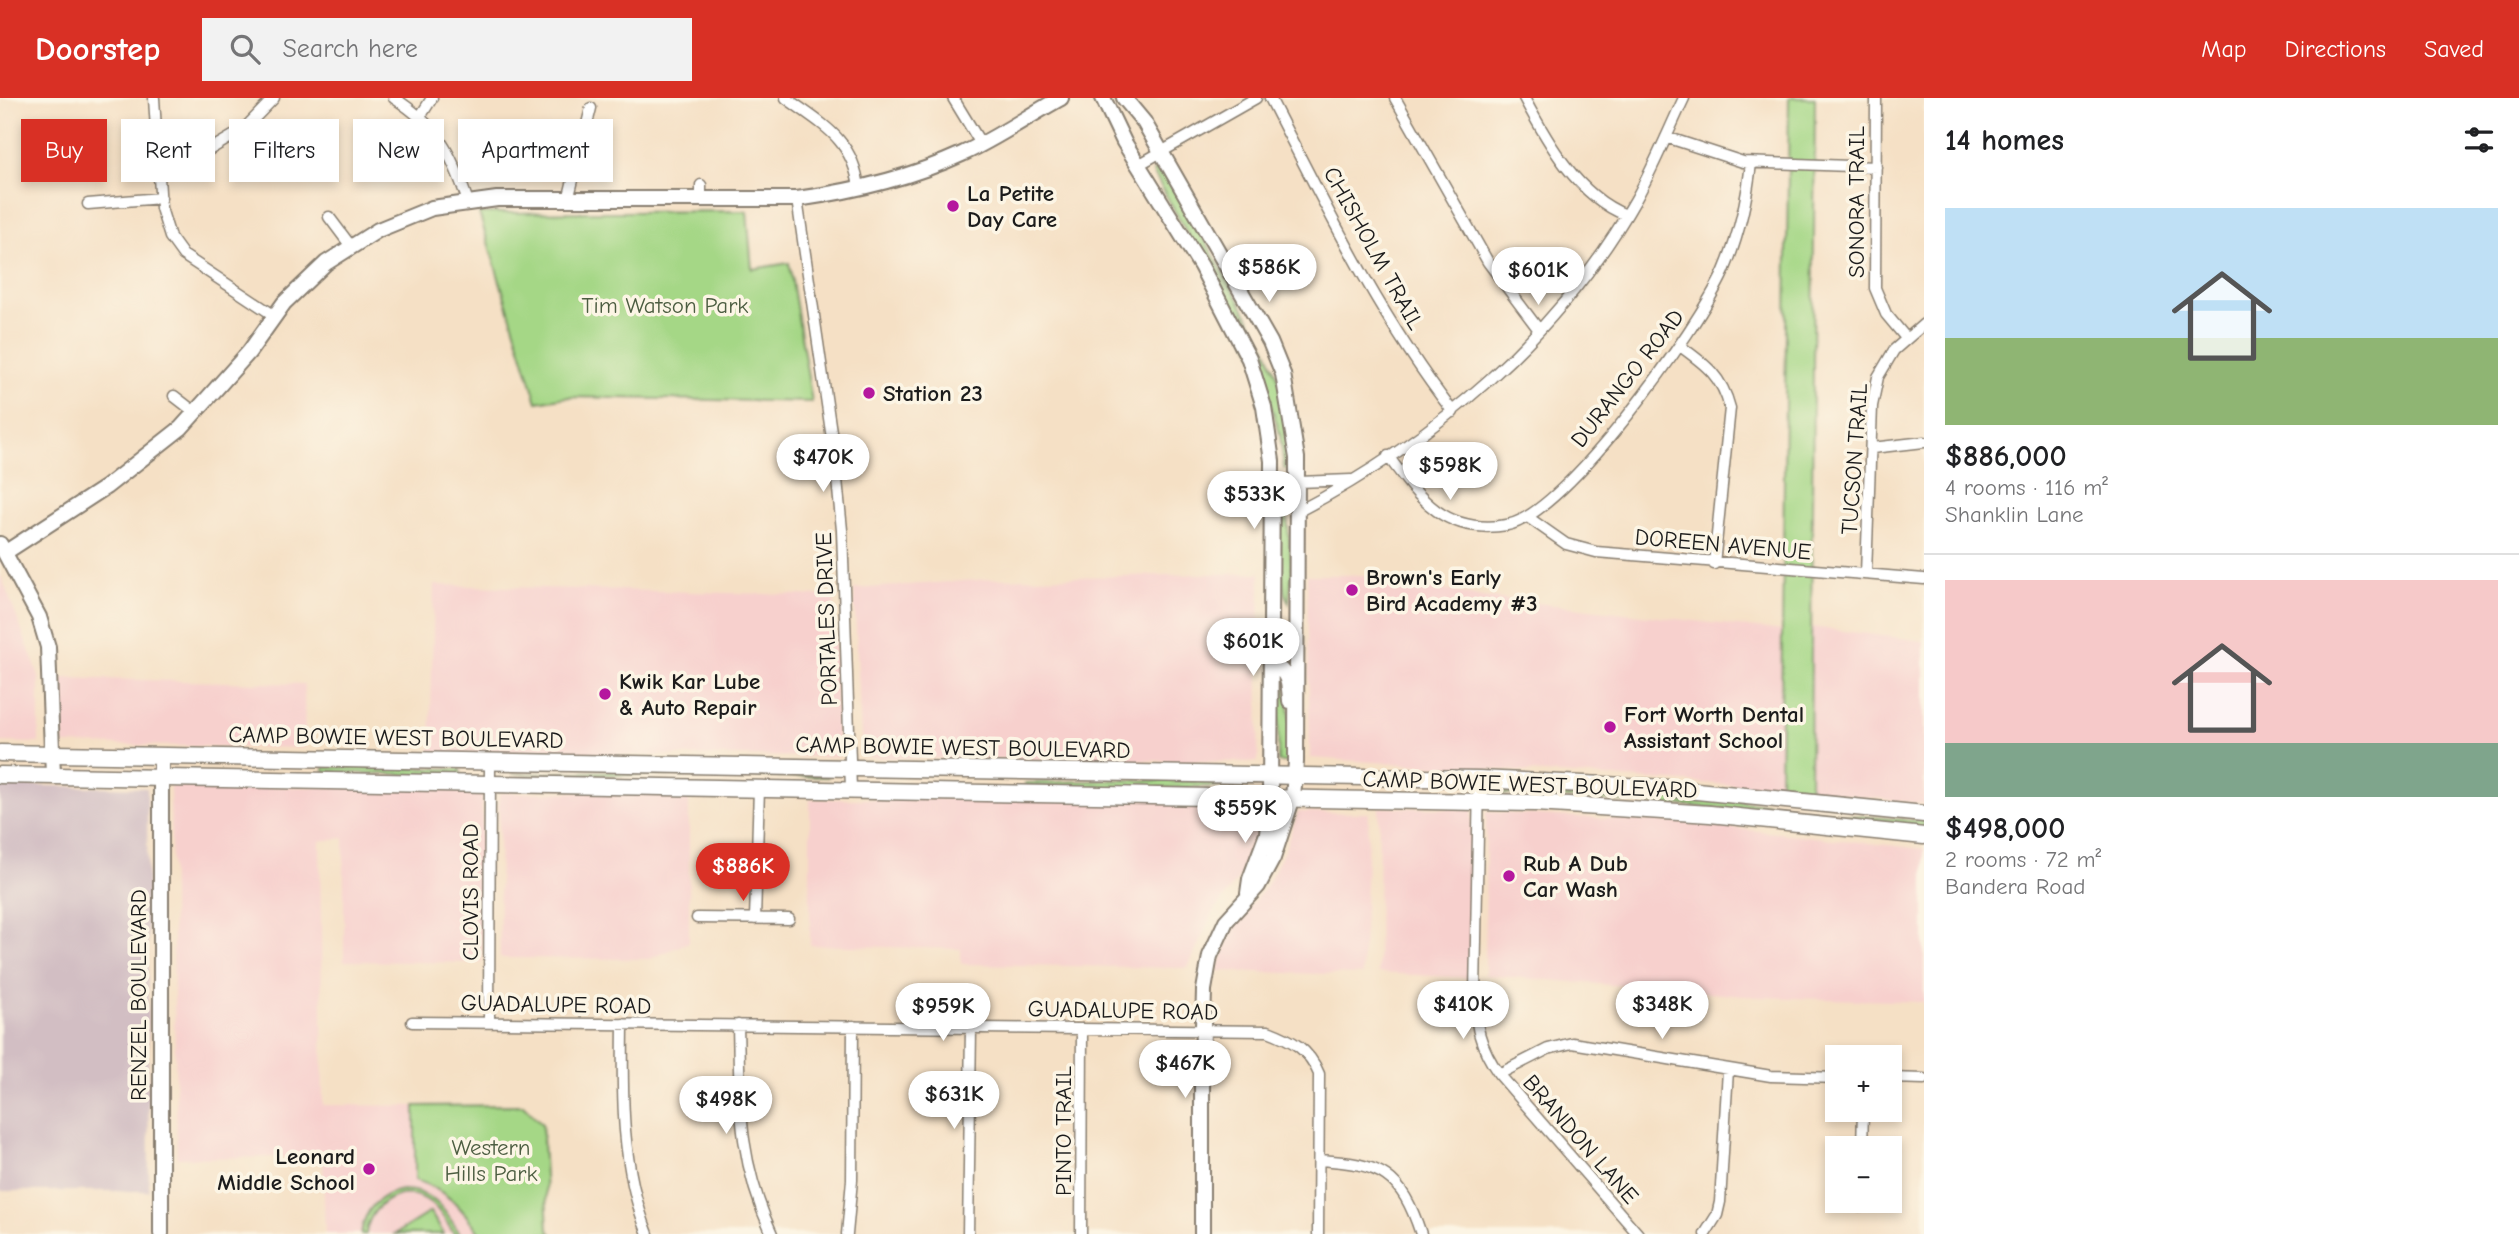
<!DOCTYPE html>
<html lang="en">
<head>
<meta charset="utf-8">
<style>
  body { margin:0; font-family:"Comic Neue",sans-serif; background:#f2f2f2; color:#202124; height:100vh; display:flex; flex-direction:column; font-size:26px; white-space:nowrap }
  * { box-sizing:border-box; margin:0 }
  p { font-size:23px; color:#757577 }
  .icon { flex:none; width:38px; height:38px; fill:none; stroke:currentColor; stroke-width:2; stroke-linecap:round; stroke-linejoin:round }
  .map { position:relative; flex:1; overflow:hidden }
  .drawer { display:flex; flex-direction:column; background:#fff; width:595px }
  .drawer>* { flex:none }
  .hud { position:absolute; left:21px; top:21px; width:665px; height:63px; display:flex; gap:14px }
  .fabs { position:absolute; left:1825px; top:947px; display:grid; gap:14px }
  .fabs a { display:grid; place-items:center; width:77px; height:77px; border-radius:0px; background:#fff; box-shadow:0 4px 10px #0003; font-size:35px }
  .price { position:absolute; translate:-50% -60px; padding:0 16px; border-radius:24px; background:#fff; color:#222; font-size:23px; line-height:46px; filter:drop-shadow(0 2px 4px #0008) }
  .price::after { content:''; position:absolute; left:50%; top:42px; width:21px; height:16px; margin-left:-10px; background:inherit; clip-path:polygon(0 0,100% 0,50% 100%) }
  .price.current { background:#d93025; color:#fff }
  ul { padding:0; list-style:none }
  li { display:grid; align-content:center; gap:14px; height:371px; padding:0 21px }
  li+li { border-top:2px solid #e0e0e0 }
  li span { display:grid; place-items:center; height:217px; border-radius:0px; color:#555 }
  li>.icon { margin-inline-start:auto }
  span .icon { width:126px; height:126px; fill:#fffc; stroke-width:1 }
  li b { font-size:30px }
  h2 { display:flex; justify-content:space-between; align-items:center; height:84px; padding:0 21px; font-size:30px }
  .pill { padding:0 24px; border-radius:0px; background:#fff; box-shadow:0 4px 10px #0003; font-size:24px; line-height:63px }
  .pill.current { background:#d93025; color:#fff }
  header { display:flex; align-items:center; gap:42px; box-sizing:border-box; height:98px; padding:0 35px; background:#d93025; color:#fff }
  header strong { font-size:33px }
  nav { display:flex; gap:38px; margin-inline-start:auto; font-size:24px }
  .search { width:490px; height:63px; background:#f2f2f2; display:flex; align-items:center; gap:18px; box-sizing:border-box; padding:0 24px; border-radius:0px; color:#757577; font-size:26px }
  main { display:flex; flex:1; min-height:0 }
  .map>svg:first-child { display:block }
  .built { fill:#f7d0cd }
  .industrial { fill:#d2bec3 }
  .green { fill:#a5d786; stroke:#607a51; stroke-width:2 }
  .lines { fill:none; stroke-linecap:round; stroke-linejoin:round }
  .street-casing { stroke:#887e70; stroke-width:13 }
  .secondary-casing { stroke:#887e70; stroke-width:18 }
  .primary-casing { stroke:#887e70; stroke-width:19 }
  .street { stroke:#fff; stroke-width:10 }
  .secondary { stroke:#fff; stroke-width:14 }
  .primary { stroke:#fff; stroke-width:16 }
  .poi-dot { fill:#b5179e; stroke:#fcf5e5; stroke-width:2.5 }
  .labels { text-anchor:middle; stroke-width:7; stroke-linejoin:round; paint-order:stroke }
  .poi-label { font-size:23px; font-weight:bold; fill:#1c1c1c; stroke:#fcf5e5; text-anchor:start }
  .street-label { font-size:23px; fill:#1c1c1c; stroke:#fcf5e5 }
  .park-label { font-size:23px; fill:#4c5d41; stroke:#fcf5e5 }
</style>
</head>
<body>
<header>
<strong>Doorstep</strong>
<div class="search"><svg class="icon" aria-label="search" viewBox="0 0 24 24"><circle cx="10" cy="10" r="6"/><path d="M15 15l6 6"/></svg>Search here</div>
<nav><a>Map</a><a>Directions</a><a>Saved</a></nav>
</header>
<main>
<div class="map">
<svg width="1924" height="1136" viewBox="0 0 1924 1136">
  <rect width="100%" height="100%" fill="#fcf5e5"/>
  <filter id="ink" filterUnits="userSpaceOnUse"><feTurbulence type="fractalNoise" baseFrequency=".0143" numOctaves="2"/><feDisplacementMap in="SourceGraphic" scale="14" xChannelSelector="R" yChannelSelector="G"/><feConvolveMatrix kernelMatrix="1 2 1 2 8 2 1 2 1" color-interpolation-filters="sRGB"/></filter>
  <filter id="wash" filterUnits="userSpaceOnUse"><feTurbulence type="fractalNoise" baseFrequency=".00686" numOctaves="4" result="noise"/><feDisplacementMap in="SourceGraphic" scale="28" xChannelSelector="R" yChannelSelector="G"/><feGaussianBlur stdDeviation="1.57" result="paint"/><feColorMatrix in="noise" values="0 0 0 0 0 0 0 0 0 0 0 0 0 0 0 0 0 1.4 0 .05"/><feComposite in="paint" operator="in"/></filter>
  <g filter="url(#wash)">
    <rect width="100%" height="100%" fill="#f5e0c5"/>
    <path class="built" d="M0,475L39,578V645L0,644Z
      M1260,475L1258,664L862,659L854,491L989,481Z
      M1307,477H1369L1482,499L1783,533L1780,690L1310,660Z
      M434,487L834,498L838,659L430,655Z
      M1811,529L1924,543V706L1810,692Z
      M61,580L304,586L305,650L63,646Z
      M170,688L482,690V865L344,863V740L320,743L323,1007L415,1008V1082L445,1094L457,1104L481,1136H325L323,1059L177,1060Z
      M689,693V844L649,861L500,860L499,695Z
      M810,701H1267L1250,765L1212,816L1188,870L961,866V851L810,847Z
      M1379,709L1472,711L1469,880L1378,875Z
      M1298,714L1369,715L1362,877L1217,873L1233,829L1267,787L1285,751Z
      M1486,714L1685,725L1924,751V904L1759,899L1485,877Z"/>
    <path class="industrial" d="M0,687L147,690L149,1093H0Z"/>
    <path class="green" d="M1789,0H1815L1810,692L1780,690Z
      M1160,70L1196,126L1266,250L1278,279L1289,337L1291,370L1284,371L1280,336L1256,259L1153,74Z
      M747,113L752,171L789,165L812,304L567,299L537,304L479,115Z
      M1285,395L1292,473L1289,505C1278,486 1278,420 1278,396Z
      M1279,580C1294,597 1290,642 1289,664H1278Z
      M324,669L460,671L461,678L324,674Z
      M610,673L828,677V679L512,676Z
      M1120,682L1256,684V687L1162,690L1025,688V685Z
      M1499,694L1601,698L1624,694L1770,706L1769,713L1498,696Z
      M1794,713L1924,723V730L1794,716Z
      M523,1007L542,1026L548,1131L552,1136H480C462,1109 446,1092 415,1082V1008Z
      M402,1092C433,1092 445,1112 460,1136H454C447,1125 441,1113 431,1105C404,1084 369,1105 366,1136H361C364,1112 379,1096 402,1092Z
      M430,1114L444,1136H395Z"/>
  </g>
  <g filter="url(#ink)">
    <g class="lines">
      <g class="street-casing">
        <path id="street" d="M154,0L161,110L170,139L183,157L275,218
          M394,0C438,28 452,56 468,104
          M786,0C823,27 853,41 859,90
          M953,0L981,46
          M1270,0C1325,107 1379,219 1453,314
          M1395,0L1488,164L1539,232
          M1524,0C1547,43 1577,98 1626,117
          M1876,0L1875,190L1886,216L1906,240
          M420,19L432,0
          M1666,39L1743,64L1876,69
          M158,52H209L243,32L274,0
          M1140,66L1256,0
          M797,101L835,361L842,432L851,691
          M568,102L591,10
          M701,102V87
          M88,106L161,100
          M329,119L350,147
          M1680,248C1705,266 1722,278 1730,310L1714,466
          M174,298L196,315
          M1872,350L1924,344
          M1388,358C1420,402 1446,437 1507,427C1565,417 1699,229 1724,173C1738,140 1747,101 1751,65
          M1272,385L1351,382
          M1297,414C1435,342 1559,237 1636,101C1654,68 1668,34 1684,0
          M1529,420L1566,446L1596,454L1924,481
          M1866,476L1872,308L1878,279L1894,252L1924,226
          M1479,681L1475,895C1475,928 1480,949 1499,976L1638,1136
          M697,820L789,821
          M755,821L759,690
          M412,924L1268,933C1292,942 1309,951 1319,976L1318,1136
          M489,925L490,664
          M623,926C622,997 621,1069 648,1136
          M738,927C740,1007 738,1062 772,1136
          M1499,976L1548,951L1572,945L1771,978L1838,980
          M1890,980L1924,981
          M1862,1050L1863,1012
          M1320,1062C1381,1066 1401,1075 1421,1136
          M1860,1108V1102
          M847,1136L852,1082L853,928
          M968,1136L971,930
          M1081,1136L1082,931
          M1705,1136L1717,1117L1720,1104L1728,972"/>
      </g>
      <g class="secondary-casing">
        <path id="secondary" d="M1103,0L1124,44L1201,168L1249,261L1264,309L1272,363L1270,699L1267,736L1250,781L1248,795
          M1124,0L1144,24L1270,244L1283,276L1297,360L1296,664L1293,699L1273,760L1258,788L1226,823L1210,858L1204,892L1202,966V1136
          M0,446L39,519L48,549L53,677
          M6,454L106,389L181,330L249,254L284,205L326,165L378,132L432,110L497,101H797C854,93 910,80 962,56C997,40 1028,18 1061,0
          M1271,567C1289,572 1289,587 1290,603
          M161,1136V658"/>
      </g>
      <g class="primary-casing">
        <path id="primary" d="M0,655L1479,681L1667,690L1924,716
          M0,677L1536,705L1710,716L1924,738"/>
      </g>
      <use href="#street" class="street"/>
      <use href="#secondary" class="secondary"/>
      <use href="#primary" class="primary"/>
    </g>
  </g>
  <g class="poi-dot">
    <circle cx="953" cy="108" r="7"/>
    <circle cx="869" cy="295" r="7"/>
    <circle cx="1352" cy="492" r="7"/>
    <circle cx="605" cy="596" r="7"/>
    <circle cx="1610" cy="629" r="7"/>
    <circle cx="1509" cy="778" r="7"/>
    <circle cx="369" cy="1071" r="7"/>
  </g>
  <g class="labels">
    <g class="poi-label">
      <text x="967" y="103">La Petite<tspan x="967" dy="26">Day Care</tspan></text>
      <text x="883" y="303">Station 23</text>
      <text x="1366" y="487">Brown's Early<tspan x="1366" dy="26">Bird Academy #3</tspan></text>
      <text x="619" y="591">Kwik Kar Lube<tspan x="619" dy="26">&amp; Auto Repair</tspan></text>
      <text x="1624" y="624">Fort Worth Dental<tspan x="1624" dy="26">Assistant School</tspan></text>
      <text x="1523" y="773">Rub A Dub<tspan x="1523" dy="26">Car Wash</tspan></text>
      <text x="355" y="1066" text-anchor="end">Leonard<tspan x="355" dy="26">Middle School</tspan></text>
    </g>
    <g class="street-label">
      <text transform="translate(1856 104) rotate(-90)" y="8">SONORA TRAIL</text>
      <text transform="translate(1374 150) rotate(61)" y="8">CHISHOLM TRAIL</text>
      <text transform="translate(1627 280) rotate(-52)" y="8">DURANGO ROAD</text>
      <text transform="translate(1854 361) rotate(-86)" y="8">TUCSON TRAIL</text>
      <text transform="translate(1723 446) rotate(5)" y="8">DOREEN AVENUE</text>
      <text transform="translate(826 521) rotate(-92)" y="8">PORTALES DRIVE</text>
      <text transform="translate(396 639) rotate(1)" y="8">CAMP BOWIE WEST BOULEVARD</text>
      <text transform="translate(963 649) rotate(1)" y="8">CAMP BOWIE WEST BOULEVARD</text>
      <text transform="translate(1530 686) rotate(2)" y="8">CAMP BOWIE WEST BOULEVARD</text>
      <text transform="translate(470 794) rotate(-90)" y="8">CLOVIS ROAD</text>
      <text transform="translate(138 897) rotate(-90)" y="8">RENZEL BOULEVARD</text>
      <text transform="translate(556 906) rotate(1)" y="8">GUADALUPE ROAD</text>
      <text transform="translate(1123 912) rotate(1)" y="8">GUADALUPE ROAD</text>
      <text transform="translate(1063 1033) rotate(-90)" y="8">PINTO TRAIL</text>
      <text transform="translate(1581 1041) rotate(49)" y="8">BRANDON LANE</text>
    </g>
    <g class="park-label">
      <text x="665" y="215">Tim Watson Park</text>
      <text x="491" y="1057">Western<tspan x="491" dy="26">Hills Park</tspan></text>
    </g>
  </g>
</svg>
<div class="fabs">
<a>+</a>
<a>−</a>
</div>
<b class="price" style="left:1269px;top:206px">$586K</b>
<b class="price" style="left:1538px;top:209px">$601K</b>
<b class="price" style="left:823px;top:396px">$470K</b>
<b class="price" style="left:1450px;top:404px">$598K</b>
<b class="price" style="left:1254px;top:433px">$533K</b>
<b class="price" style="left:1253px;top:580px">$601K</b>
<b class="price" style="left:1245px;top:747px">$559K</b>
<b class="price current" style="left:743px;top:805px">$886K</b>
<b class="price" style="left:1463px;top:943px">$410K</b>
<b class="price" style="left:1662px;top:943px">$348K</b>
<b class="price" style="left:943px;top:945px">$959K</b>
<b class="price" style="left:1185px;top:1002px">$467K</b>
<b class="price" style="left:954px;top:1033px">$631K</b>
<b class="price" style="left:726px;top:1038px">$498K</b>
<div class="hud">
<a class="pill current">Buy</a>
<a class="pill">Rent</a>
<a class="pill">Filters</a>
<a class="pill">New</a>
<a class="pill">Apartment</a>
</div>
</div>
<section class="drawer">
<h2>14 homes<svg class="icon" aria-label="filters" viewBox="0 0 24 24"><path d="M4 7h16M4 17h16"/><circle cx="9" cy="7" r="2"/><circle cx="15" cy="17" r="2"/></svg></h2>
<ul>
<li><span style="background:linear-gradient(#bfe0f5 60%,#8fb573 0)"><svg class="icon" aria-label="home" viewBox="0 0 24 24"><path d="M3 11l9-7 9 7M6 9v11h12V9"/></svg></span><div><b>$886,000</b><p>4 rooms · 116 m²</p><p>Shanklin Lane</p></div></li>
<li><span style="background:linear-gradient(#f6c9c9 75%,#7fa58c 0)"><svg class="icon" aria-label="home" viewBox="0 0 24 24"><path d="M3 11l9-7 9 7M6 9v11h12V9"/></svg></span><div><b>$498,000</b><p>2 rooms · 72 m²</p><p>Bandera Road</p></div></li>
</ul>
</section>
</main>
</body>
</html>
